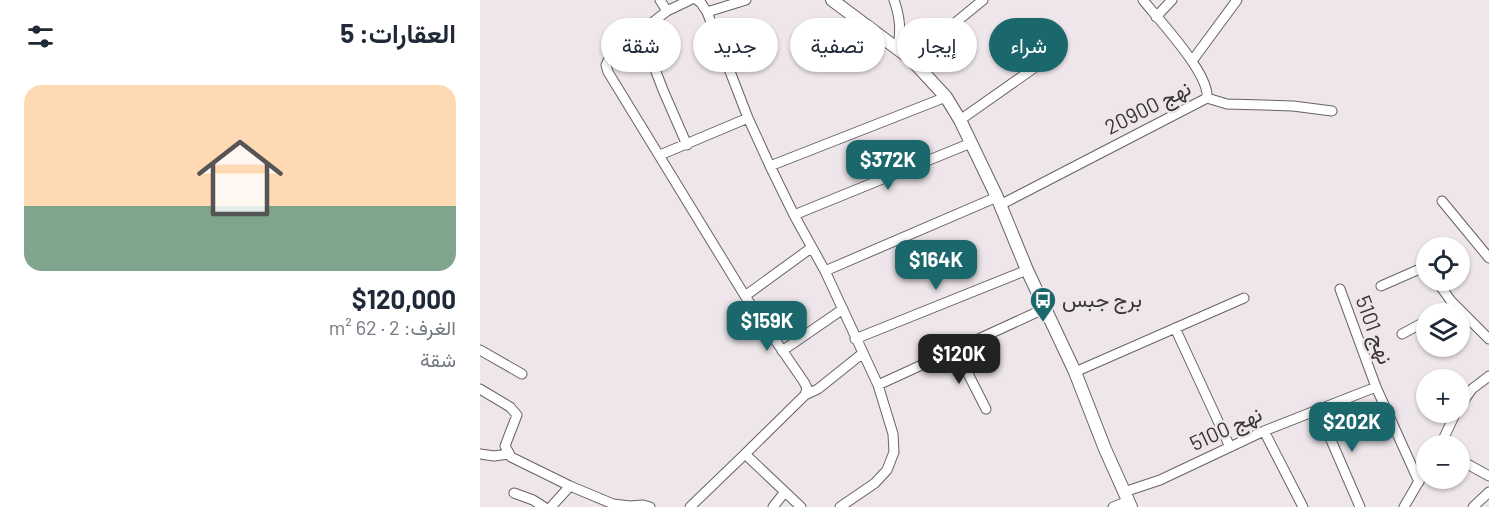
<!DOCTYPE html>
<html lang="ar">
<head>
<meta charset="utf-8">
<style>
  body { margin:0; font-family:Barlow,Vazirmatn,sans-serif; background:#f6f6f7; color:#1f2937; direction:rtl; height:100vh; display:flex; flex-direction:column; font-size:22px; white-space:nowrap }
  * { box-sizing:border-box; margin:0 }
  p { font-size:20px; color:#747a83 }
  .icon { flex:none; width:33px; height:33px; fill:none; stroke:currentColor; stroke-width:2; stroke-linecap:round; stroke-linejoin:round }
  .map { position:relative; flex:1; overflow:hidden; direction:ltr }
  .side { display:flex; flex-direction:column; background:#fff; width:480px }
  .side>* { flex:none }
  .guide { position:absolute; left:18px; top:18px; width:570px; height:54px; direction:rtl; display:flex; gap:12px }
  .controls { position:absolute; left:936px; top:237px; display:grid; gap:12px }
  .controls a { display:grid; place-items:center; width:54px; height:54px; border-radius:50%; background:#fff; box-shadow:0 2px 4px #0004; font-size:30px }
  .price { position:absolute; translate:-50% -51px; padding:0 14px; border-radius:12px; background:#1a676c; color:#fff; font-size:20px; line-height:39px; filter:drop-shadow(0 2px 3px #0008) }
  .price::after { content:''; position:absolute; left:50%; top:36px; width:18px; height:14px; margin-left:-9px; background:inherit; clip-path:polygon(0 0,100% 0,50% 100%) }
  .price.on { background:#222; color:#fff }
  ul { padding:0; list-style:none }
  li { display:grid; align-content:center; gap:12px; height:318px; padding:0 24px }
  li+li { border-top:2px solid #e0e1e3 }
  li span { display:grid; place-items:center; height:186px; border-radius:18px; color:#555 }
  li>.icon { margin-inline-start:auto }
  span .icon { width:108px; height:108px; fill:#fffc; stroke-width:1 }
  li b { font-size:26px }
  h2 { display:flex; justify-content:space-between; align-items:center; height:72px; padding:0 24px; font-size:26px }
  .chip { padding:0 21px; border-radius:27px; background:#fff; box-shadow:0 2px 4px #0004; font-size:21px; line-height:54px }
  .chip.on { background:#1a676c; color:#fff }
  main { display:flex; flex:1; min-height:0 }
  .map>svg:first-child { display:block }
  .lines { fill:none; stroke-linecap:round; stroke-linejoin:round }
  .minor-casing { stroke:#686265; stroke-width:11 }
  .secondary-casing { stroke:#686265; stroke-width:14 }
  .minor { stroke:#fff; stroke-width:9 }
  .secondary { stroke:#fff; stroke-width:12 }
  .labels { text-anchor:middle; stroke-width:5; stroke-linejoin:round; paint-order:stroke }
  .street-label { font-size:21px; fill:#373435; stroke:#eee6ea }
  .poi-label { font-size:21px; fill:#373435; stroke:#eee6ea; text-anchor:start }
</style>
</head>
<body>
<main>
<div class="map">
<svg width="1009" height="507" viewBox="0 0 1009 507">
  <rect width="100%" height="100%" fill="#eee6ea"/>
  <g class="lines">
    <g class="minor-casing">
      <path id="minor" d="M180,0L187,11
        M210,0L187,11L173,22L162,35L129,59L126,65L128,72L265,296L324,382L327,388L325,395L265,454L321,507
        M217,0L221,3L227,12L268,118L290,166L314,215L345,271L398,385L413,434L414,452L407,470L395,483L360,507
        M414,0C420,17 421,30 418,48
        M663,0C679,20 730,74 727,98
        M227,12L266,0
        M676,17L692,0
        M162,35L183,90L207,145
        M431,59L503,0
        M712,61L757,0
        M727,98L747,104L813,106L852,111
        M480,120L581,49
        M180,155L268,118
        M290,166L466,97
        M962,201L1009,258
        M520,205L727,98
        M314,215L491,143
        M345,271L517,197
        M956,280L971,301L1009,339
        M901,286L942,268L946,269
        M860,289L896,387L939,482
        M265,296L331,248
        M962,314L976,306
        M695,328L750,447
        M922,334L946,321
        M375,339L547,270
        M0,350L42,374
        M476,350L506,409
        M302,351L363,309
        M595,372L764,298
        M398,385L566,308
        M0,389L30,407L37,415L25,446L31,457L90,486L133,504L150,506L163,505L170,507
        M325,395L338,389L383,353
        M980,406L992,389L1009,376
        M838,410L880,507
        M784,431L823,507
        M960,446L976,412
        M0,454L14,456L28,454
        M980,460L1009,476
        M644,492L680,480L784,431L896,387
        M34,493L53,500L64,507
        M71,507L90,486
        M210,507L265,454
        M293,507L304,493
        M633,507L648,501
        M924,507L946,469
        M993,507L1009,492"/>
    </g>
    <g class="secondary-casing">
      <path id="secondary" d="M352,0L431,59L466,97L480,120L517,197L547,270L595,372L625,449L651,507"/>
    </g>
    <use href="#minor" class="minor"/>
    <use href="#secondary" class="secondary"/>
  </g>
  <defs>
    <g id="bus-pin" transform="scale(1.35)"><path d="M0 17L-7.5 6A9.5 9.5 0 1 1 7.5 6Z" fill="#1a676c" stroke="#eee6ea"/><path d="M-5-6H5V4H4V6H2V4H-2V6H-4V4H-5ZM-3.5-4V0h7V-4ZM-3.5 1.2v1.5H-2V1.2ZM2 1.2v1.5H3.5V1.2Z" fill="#fff"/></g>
  </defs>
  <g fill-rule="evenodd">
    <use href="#bus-pin" x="563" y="300"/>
  </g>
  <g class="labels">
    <g class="street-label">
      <text transform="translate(668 108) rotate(-27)" y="7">نهج 20900</text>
      <text transform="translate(894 330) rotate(70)" y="7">نهج 5101</text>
      <text transform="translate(746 429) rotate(-25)" y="7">نهج 5100</text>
    </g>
    <g class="poi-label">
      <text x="582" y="307">برج جبس</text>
    </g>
  </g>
</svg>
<div class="controls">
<a><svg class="icon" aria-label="locate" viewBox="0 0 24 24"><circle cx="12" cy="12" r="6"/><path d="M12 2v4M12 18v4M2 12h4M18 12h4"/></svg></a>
<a><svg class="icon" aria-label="layers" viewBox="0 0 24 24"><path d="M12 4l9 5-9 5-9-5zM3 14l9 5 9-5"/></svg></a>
<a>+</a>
<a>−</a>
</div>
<b class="price" style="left:408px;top:191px">$372K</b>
<b class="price" style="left:456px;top:291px">$164K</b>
<b class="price" style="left:287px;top:352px">$159K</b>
<b class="price on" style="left:479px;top:385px">$120K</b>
<b class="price" style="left:872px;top:453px">$202K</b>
<div class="guide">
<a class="chip on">شراء</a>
<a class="chip">إيجار</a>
<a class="chip">تصفية</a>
<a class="chip">جديد</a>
<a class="chip">شقة</a>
</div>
</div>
<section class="side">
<h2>العقارات: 5<svg class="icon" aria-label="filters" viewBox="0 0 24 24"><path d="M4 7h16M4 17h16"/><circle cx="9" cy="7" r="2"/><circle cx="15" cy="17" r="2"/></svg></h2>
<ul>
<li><span style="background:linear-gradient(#ffd9b3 65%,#7fa58c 0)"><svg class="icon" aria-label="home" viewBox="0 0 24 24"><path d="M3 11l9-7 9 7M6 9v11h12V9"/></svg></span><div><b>$120,000</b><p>الغرف: 2 · 62 m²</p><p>شقة</p></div></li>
</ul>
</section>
</main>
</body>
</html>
